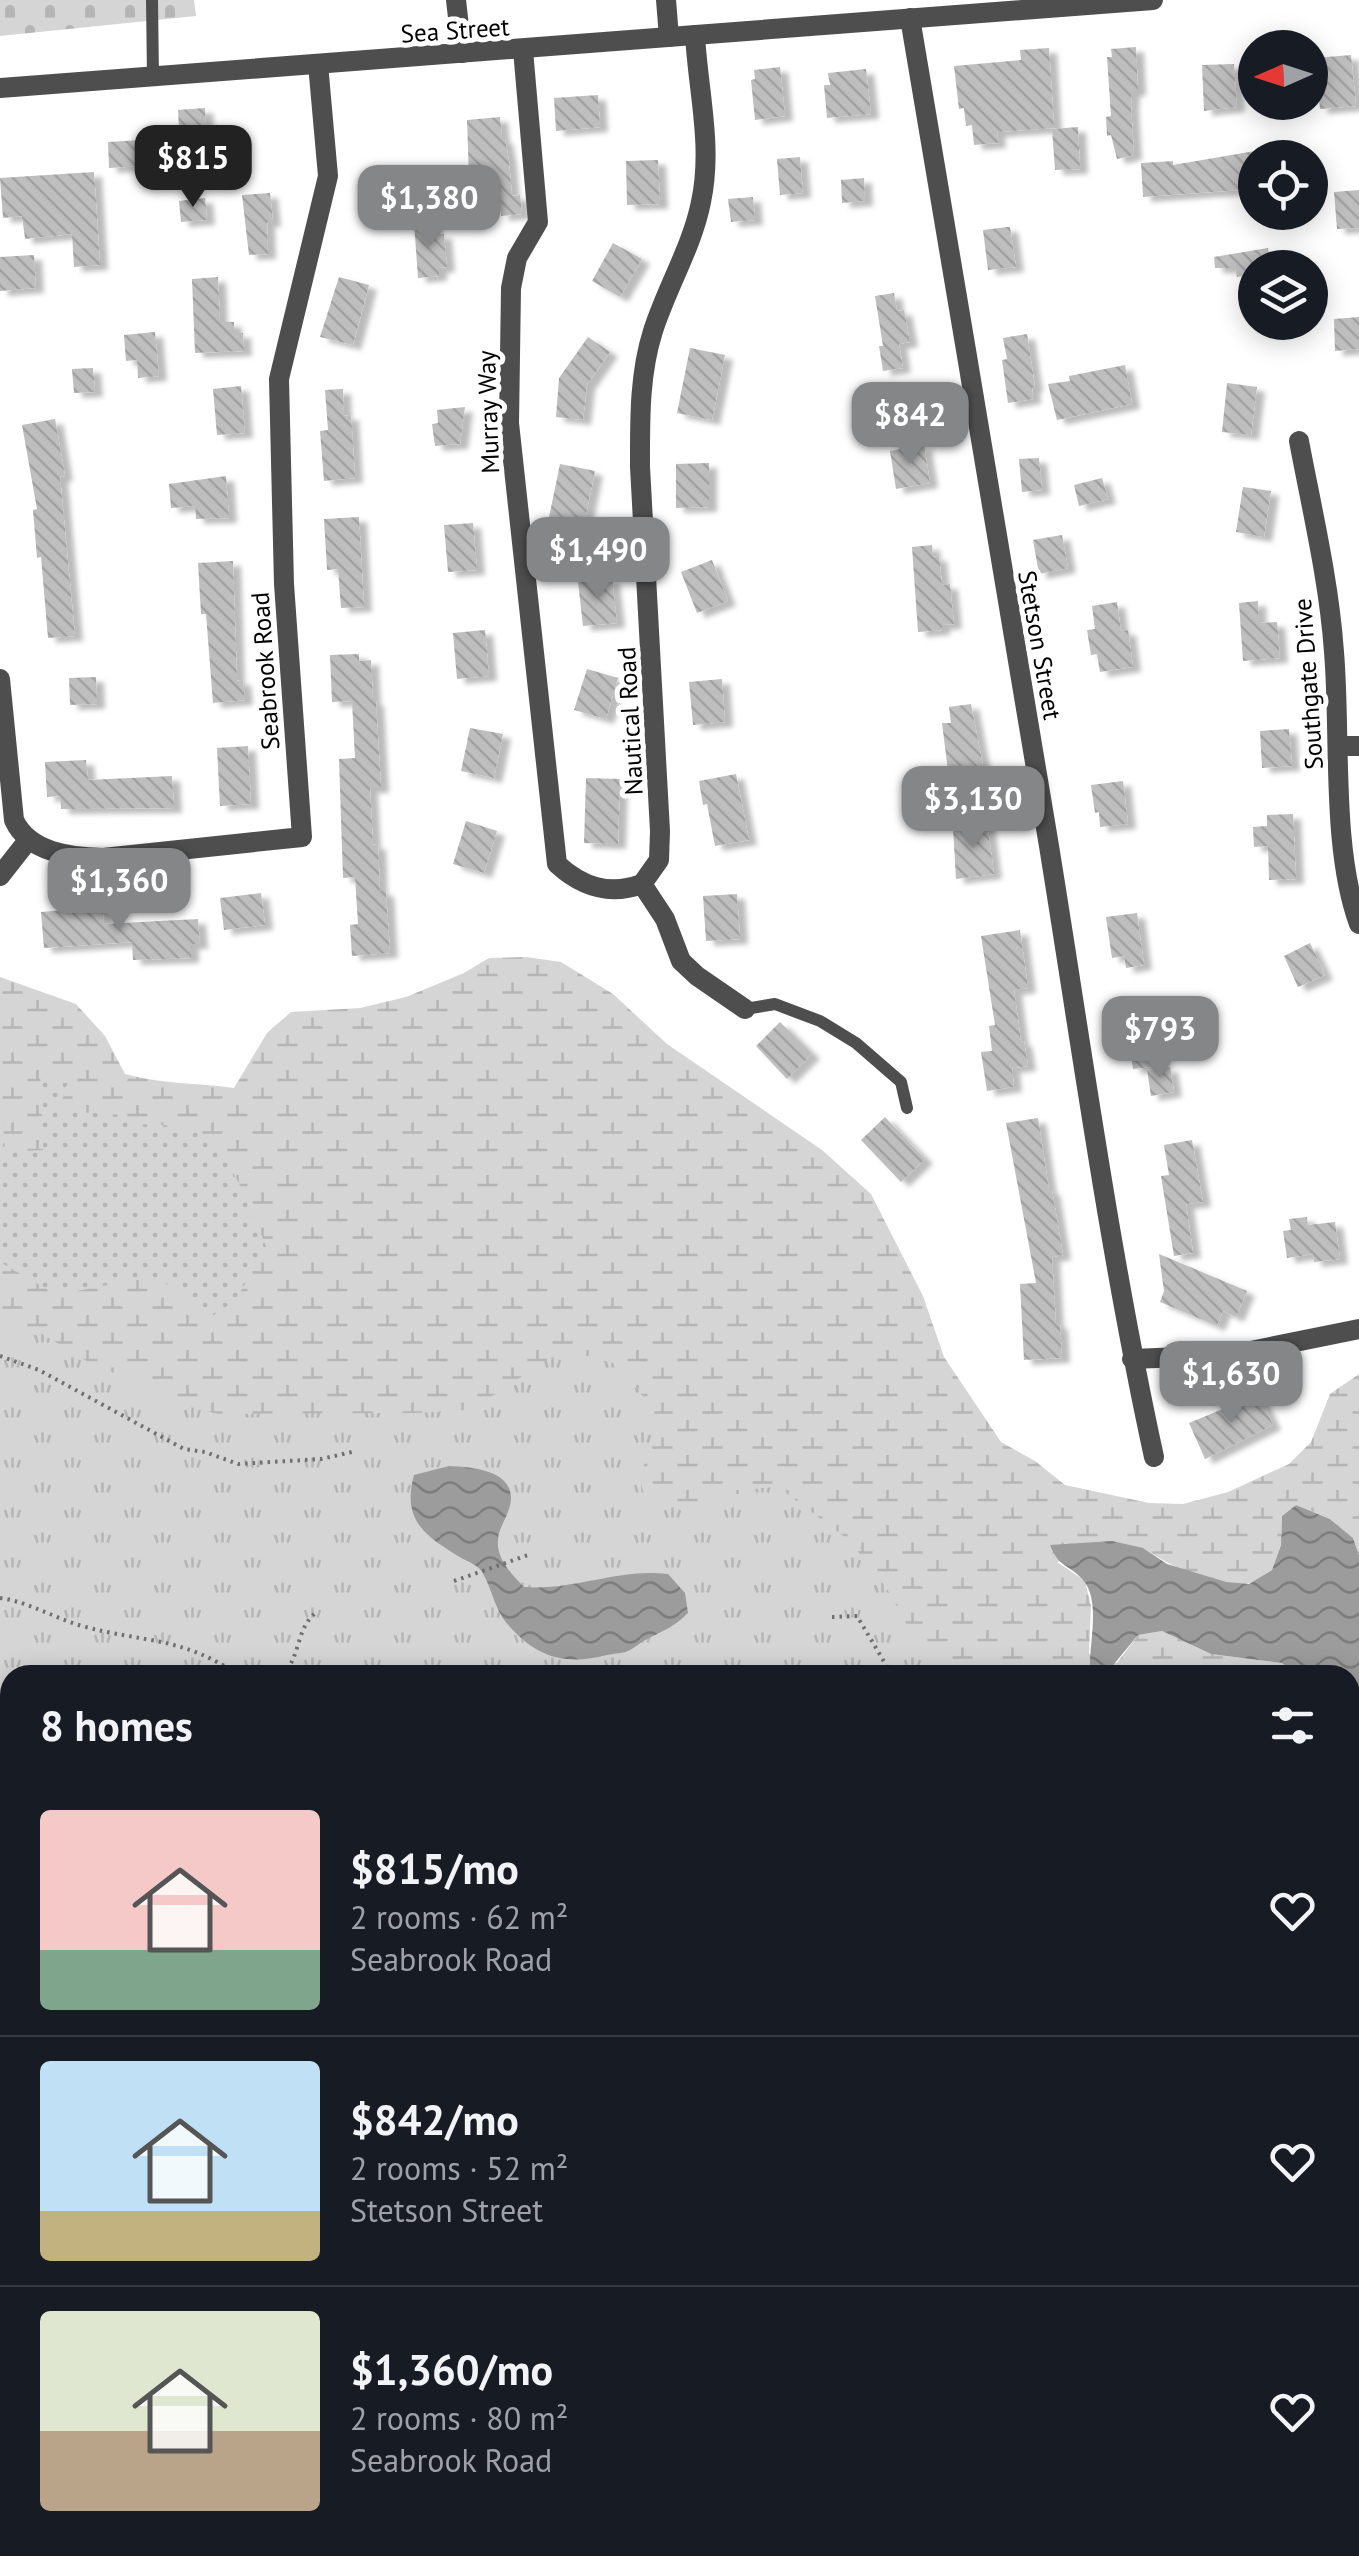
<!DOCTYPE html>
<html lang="en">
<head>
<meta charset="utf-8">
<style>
  body { margin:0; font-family:"PT Sans",sans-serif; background:#242831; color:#f1f3f6; height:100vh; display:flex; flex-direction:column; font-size:38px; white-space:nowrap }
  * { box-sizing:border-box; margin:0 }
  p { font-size:32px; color:#9ea1a6 }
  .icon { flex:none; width:55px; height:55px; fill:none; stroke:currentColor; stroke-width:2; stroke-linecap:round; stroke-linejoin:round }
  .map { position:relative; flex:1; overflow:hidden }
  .side { position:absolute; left:0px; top:1665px; width:1360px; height:892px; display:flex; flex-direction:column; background:#171b24; border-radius:30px 30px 0 0; box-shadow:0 5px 25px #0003 }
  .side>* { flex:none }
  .needle { width:65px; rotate:267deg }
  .fabs { position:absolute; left:1238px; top:30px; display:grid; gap:20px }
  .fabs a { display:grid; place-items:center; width:90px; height:90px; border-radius:50%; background:#171b24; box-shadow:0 5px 25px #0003; font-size:50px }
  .price { position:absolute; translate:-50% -85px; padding:0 22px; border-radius:20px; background:#858687; color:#fff; font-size:32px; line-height:65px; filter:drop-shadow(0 2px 5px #0008) }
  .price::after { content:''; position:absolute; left:50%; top:60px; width:30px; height:22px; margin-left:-15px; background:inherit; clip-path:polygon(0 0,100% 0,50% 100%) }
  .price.selected { background:#222; color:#fff }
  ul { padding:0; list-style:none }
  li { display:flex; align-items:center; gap:30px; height:250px; padding:0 40px }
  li+li { border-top:2px solid #363941 }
  li span { display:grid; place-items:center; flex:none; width:280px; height:200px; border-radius:10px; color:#555 }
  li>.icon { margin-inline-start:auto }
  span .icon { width:120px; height:120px; fill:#fffc; stroke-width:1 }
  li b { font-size:42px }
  h2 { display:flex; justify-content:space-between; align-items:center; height:120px; padding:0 40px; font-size:42px }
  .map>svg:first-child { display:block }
  .grass { fill:url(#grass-tufts) }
  .wetland { fill:url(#wetland-marsh) }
  .cemetery { fill:url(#cemetery-stones) }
  .park { fill:url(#park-dots) }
  .water { fill:url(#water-waves) }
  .building { fill:url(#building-back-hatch); filter:url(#shadow) }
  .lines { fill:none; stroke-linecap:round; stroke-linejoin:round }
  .path { stroke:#707070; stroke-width:4; stroke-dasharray:2.5 5; stroke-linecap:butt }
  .service { stroke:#4e4e4e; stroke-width:12 }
  .minor { stroke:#4e4e4e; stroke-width:20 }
  .tertiary { stroke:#4e4e4e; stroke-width:20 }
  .labels { text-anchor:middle; stroke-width:10; stroke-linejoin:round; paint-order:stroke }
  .street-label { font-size:25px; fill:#000; stroke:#fff }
</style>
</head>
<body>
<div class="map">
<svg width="1359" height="2556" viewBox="0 0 1359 2556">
  <defs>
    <pattern id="grass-tufts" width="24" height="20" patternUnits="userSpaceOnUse" patternTransform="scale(2.5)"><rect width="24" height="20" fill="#d5d5d5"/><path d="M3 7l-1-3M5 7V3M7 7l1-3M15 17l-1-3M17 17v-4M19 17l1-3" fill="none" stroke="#b5b5b5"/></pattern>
    <pattern id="wetland-marsh" width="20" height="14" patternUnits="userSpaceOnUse" patternTransform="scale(2.5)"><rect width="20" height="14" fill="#d5d5d5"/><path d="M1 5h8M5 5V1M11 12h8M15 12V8" fill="none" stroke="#b5b5b5"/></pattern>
    <pattern id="cemetery-stones" width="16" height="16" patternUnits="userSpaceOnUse" patternTransform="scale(2.5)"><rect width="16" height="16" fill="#d5d5d5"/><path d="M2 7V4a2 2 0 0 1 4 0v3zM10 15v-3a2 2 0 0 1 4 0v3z" fill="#b5b5b5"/></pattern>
    <pattern id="park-dots" width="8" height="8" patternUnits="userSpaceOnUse" patternTransform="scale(2.5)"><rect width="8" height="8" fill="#d5d5d5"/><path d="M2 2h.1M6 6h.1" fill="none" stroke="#b5b5b5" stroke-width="1.8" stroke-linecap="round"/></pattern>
    <pattern id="water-waves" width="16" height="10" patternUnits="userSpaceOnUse" patternTransform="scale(2.5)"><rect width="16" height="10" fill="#9c9c9c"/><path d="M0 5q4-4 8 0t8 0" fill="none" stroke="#7d7d7d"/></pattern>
    <pattern id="building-back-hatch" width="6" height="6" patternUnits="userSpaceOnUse" patternTransform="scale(2.5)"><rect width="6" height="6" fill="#bebebe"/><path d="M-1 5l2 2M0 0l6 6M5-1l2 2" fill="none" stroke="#a2a2a2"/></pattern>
    <filter id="shadow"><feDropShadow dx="8" dy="5" stdDeviation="2.5" flood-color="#0004"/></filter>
  </defs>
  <rect width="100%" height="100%" fill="#fff"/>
  <path class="grass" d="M0,1293L532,1302L1076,1675H10V2441L0,2440Z"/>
  <path class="wetland" d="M526,957L561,962L613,994L667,1044L822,1150L871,1194L923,1296L944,1357L1001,1442L1035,1461L1065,1485L1149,1503L1183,1504L1228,1492L1289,1464L1311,1442L1330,1394L1359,1374V1555L1353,1538L1330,1519L1296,1505L1282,1516L1281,1545L1272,1570C1265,1574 1257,1580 1250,1583C1220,1592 1167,1564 1143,1548L1057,1562L1085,1581L1091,1606L1089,1654L1117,1663L1138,1635L1162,1631L1211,1654L1282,1663L1296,1675H947L910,1630L887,1589L849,1540L778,1487L760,1488L692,1506L676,1507L658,1505L644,1494L639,1477L657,1434L654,1409L613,1363L576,1353H557L494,1395L465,1410L415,1413L218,1414L158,1398L128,1377L98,1368L39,1332L0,1316V977L76,1004L105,1036L125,1074C162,1084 196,1083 234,1088L267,1033L291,1012L360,1008L406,997L464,973L489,958Z"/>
  <path class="cemetery" d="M0,0H194L196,16L0,36Z"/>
  <path class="park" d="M40,1072L57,1079H77L66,1086L60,1111L123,1115L138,1124L179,1126L206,1137L224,1157L242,1189L266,1246L236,1300L208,1319L163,1281L148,1277L67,1293L50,1291L0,1262V1080L5,1152L43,1150Z"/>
  <path class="water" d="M449,1466C474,1467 521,1471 509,1509C506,1519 499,1528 498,1539C496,1558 511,1574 524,1587C573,1591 619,1568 668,1574L685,1593L688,1613C675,1626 665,1630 649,1638C642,1641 636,1647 630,1650C623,1654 615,1653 607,1655C567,1665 539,1659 510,1627C494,1610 493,1590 482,1572C478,1566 470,1562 463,1559C427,1537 401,1522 414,1475Z
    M1296,1505L1330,1519L1353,1538L1359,1555V1726L1350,1720V1675H1296L1282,1663L1211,1654L1162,1631L1138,1635L1109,1670L1090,1668C1089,1643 1101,1601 1083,1580C1069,1564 1059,1568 1050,1545L1112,1541L1143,1548L1167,1564L1226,1582L1249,1584L1272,1570L1281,1545L1282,1516Z"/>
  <path class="building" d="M1136,47L1138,91H1132L1131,105L1134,155L1117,159L1111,135L1107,136L1106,117L1111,116L1107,57H1112L1111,49Z
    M1049,48L1054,128L997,132L998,143L974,145L972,125L966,126L964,108L959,109L954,66L1021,60L1020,50Z
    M1351,55L1356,106L1320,109L1315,58Z
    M1234,64L1237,107L1204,111L1202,65Z
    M780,67L785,116L755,120L751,80L755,79L754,70Z
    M866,69L871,114L827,118L824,85H830L828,73Z
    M598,95L600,127L556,131L554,98Z
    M205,108L208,163L181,164L178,110Z
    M500,117L502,139H505L509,161L512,196L520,195L522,214L501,216L499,198L486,199L484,176L469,177L467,120Z
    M1078,127L1080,169L1055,170L1052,129Z
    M141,140L142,166L109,168L108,142Z
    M1255,151V189L1143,197L1141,163L1173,161V165Z
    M800,157L803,193L780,195L777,159Z
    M658,160L660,204L627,205L626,161Z
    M94,172L100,265L74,267L72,234L25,239L22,216L3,218L0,178Z
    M864,178L865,201L842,203L841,180Z
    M1359,190V228L1337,229L1334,192Z
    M270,193L273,222H267L268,254L249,255L242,195Z
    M753,197L755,220L731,222L728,199Z
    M205,198L207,220L181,222L179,201Z
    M433,221L434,234H444L447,267L439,268V276L418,278L414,222Z
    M1007,227H1010L1016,267L988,270L983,230Z
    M613,243L642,259L620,297L592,281Z
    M1268,248L1271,268H1255V274L1237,277L1235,268H1215L1214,257Z
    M34,255L36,288L0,291V257Z
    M218,277L220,322H234V333H243L244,351L195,353L192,279Z
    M339,277L369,285L353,345L320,337Z
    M894,293L897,311L904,310L910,342L899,344L903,368L883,371L879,346H883L875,296Z
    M1359,317V349L1335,351L1334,319Z
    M155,332L159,376L138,378L137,360L126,361L124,335Z
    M1027,334L1035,387L1032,388L1033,399L1008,403L1002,360L1007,359L1003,338Z
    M588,337L610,352L587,385L583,420L556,417L559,378Z
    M690,348L725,355L712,420L677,413Z
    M1125,365L1132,404L1057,420L1048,384L1070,381L1069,376Z
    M93,368L95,392L74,393L72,369Z
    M1227,383L1257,387L1251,435L1222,432Z
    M241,386L245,433L217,435L213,389Z
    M343,389L344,416L351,415L355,478L324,481L320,431L328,430L325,390Z
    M465,407L460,444L435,446L432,424L438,423L437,410Z
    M55,419L65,476L60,477L75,636L48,638L41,557L37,558L33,510L37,509L22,425Z
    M924,445L930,483L896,489L890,451Z
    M1039,458L1042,490L1022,492L1019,459Z
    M709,463V507L676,508V464Z
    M560,464L595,471L582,534L547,527Z
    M226,476L229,518L196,519L195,506L171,508L169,484Z
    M1102,478L1108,499L1079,506L1074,485Z
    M1243,487L1271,491L1264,537L1236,532Z
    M359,517L364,607L341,608L338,569L327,570L324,519Z
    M473,523L477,570L448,572L444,525Z
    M1062,535L1068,568L1039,574L1033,540Z
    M932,545L933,557L939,556L942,585L950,584L954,624L942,625V630L918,632L912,547Z
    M712,560L728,601L697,613L681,572Z
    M233,561L237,681L243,680L245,700L213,703L206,614H201L198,563Z
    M612,578L617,623L583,626L578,582Z
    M1258,601L1259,623L1277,622L1280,658L1243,661L1239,603Z
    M1117,602L1121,631L1128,630L1133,667L1100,672L1097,654L1091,655L1087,630L1095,629L1092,606Z
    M485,630L489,676L457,679L453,633Z
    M359,654V661L371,660L373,701H376L381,788H370L373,845L378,844L380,891H386L390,953L352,956L350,925L358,924L355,877L343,878L339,759L355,758L352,701L332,702L330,655Z
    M587,669L618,678L606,719L574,710Z
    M96,677L97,704L70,705L69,678Z
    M722,679L725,722L693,725L689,682Z
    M971,704L983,766L948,771L942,723H951L949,707Z
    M470,728L503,734L494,778L461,771Z
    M1289,729L1292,766L1262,768L1260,731Z
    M248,746L251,804L220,806L217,748Z
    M86,760L88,780L172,776L174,808L61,809L60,796L47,797L45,762Z
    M736,774L749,840L715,846L707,804L703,805L699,781Z
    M586,778L620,779L618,844L584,843Z
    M1123,781L1128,824L1100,827L1099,812L1095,813L1091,785Z
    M1293,814L1296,879L1269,880L1268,846L1254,847L1253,827L1267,826V815Z
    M466,821L497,831L484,873L453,864Z
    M987,822L994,874L956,879L953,827Z
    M261,893L265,925L224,930L220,898Z
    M737,894L740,939L706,941L703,896Z
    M102,903L104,924L198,919L200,944H191V958L133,960L132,942L44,948L41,912L65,910V906Z
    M1137,913L1144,965L1126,968L1124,956L1112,958L1106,917Z
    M1020,930L1028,988L1014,990L1021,1042L1024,1041L1028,1066L1012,1068L1014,1087L987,1091L981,1052L992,1051L989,1026L995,1025L981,936Z
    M1310,943L1325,975L1298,987L1284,956Z
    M1161,1000L1164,1026L1155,1028L1161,1066L1133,1069L1127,1030L1142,1027L1139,1003Z
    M780,1022L812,1054L787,1079L756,1046Z
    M1170,1067L1174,1092L1151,1096L1147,1070Z
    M885,1117L925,1159L901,1182L861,1140Z
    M1038,1118L1049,1190H1052L1063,1255L1052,1257L1056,1324H1060L1062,1358L1024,1360L1020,1284L1036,1283L1006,1123Z
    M1192,1140L1203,1202L1186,1204L1193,1253L1174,1256L1161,1176L1169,1175L1164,1145Z
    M1307,1217L1308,1225L1335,1222L1340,1259L1314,1262L1313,1254L1287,1258L1283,1231L1291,1230L1289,1219Z
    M1159,1254L1247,1291L1236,1317L1223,1311L1217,1326L1160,1302L1164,1291Z
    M1259,1394L1273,1425L1205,1459L1189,1423Z"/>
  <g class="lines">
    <path class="path" d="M0,1356L39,1370L184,1449L205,1452L238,1464L321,1459L352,1452
      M454,1581L528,1555
      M0,1598C29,1602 54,1618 82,1626C144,1643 182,1636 238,1675
      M832,1617L857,1616L892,1675
      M282,1675C301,1659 295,1627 318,1611
      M0,1781L10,1785
      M5,2268H10"/>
    <path class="service" d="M152,0L153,77
      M745,1009L775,1004L820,1021L856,1043L901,1082L907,1108"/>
    <path class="minor" d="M456,0L462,53
      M666,0L669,37
      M910,18C956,294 1004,570 1049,846C1082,1050 1110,1255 1154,1457
      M523,50L538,222L517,258L511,288L509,423L557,864C582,887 609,896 642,884
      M1299,441C1312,510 1329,581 1334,652C1341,735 1331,848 1359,924
      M0,679L14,820C29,853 71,857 103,858L302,837L284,584L279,379L328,176L318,64
      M1339,746H1359
      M0,876L29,839
      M642,884L659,860L660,831L640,467C640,421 639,375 653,331C667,287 692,247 701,202C713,146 698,91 695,35
      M642,884L665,919L681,961L697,976L745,1009
      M1132,1359L1231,1355L1359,1329
      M1350,2274L1359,2295
      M1350,2364L1359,2335
      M1350,2487L1359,2485
      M405,2548L407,2556
      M665,2548L668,2556
      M1026,2556L1057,2548"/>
    <path class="tertiary" d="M0,88L1153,0"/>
  </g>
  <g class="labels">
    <g class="street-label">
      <text transform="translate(455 30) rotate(-4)" y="9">Sea Street</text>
      <text transform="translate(488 412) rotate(-92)" y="9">Murray Way</text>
      <text transform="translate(1040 645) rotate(80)" y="9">Stetson Street</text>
      <text transform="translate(265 671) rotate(-94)" y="9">Seabrook Road</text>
      <text transform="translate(1308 684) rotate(-94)" y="9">Southgate Drive</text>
      <text transform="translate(630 721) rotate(-93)" y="9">Nautical Road</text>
    </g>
  </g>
</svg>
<div class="fabs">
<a><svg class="needle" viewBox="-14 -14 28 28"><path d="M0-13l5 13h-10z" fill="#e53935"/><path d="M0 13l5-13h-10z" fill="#9ea1a6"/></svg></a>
<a><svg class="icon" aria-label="locate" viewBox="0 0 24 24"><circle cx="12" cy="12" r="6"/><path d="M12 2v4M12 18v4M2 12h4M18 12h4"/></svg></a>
<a><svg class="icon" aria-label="layers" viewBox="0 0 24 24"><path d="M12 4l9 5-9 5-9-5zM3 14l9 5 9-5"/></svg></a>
</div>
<b class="price selected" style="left:193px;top:210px">$815</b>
<b class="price" style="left:429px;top:250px">$1,380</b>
<b class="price" style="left:910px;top:467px">$842</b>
<b class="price" style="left:598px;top:602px">$1,490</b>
<b class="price" style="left:973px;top:851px">$3,130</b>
<b class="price" style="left:119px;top:933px">$1,360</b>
<b class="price" style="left:1160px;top:1081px">$793</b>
<b class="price" style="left:1231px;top:1426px">$1,630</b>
<section class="side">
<h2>8 homes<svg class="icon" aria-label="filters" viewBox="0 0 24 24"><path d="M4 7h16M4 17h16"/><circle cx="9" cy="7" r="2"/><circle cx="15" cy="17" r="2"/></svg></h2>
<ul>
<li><span style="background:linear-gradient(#f6c9c9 70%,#7fa58c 0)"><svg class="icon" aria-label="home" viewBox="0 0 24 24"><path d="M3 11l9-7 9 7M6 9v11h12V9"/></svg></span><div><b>$815/mo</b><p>2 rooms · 62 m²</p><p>Seabrook Road</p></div><svg class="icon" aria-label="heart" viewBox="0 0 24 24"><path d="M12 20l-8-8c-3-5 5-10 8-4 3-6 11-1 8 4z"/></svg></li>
<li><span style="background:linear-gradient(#bfe0f5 75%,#c2b280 0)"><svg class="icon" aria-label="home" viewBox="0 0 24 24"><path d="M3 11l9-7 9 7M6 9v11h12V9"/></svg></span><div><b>$842/mo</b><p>2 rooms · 52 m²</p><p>Stetson Street</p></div><svg class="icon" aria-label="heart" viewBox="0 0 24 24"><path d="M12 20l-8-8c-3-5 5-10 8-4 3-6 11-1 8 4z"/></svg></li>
<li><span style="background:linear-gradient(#dfe7d0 60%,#b9a48a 0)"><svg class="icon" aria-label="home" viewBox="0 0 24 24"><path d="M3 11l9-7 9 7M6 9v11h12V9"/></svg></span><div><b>$1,360/mo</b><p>2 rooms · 80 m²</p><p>Seabrook Road</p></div><svg class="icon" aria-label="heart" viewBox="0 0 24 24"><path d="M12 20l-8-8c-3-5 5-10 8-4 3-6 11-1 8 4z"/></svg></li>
</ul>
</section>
</div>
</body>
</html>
